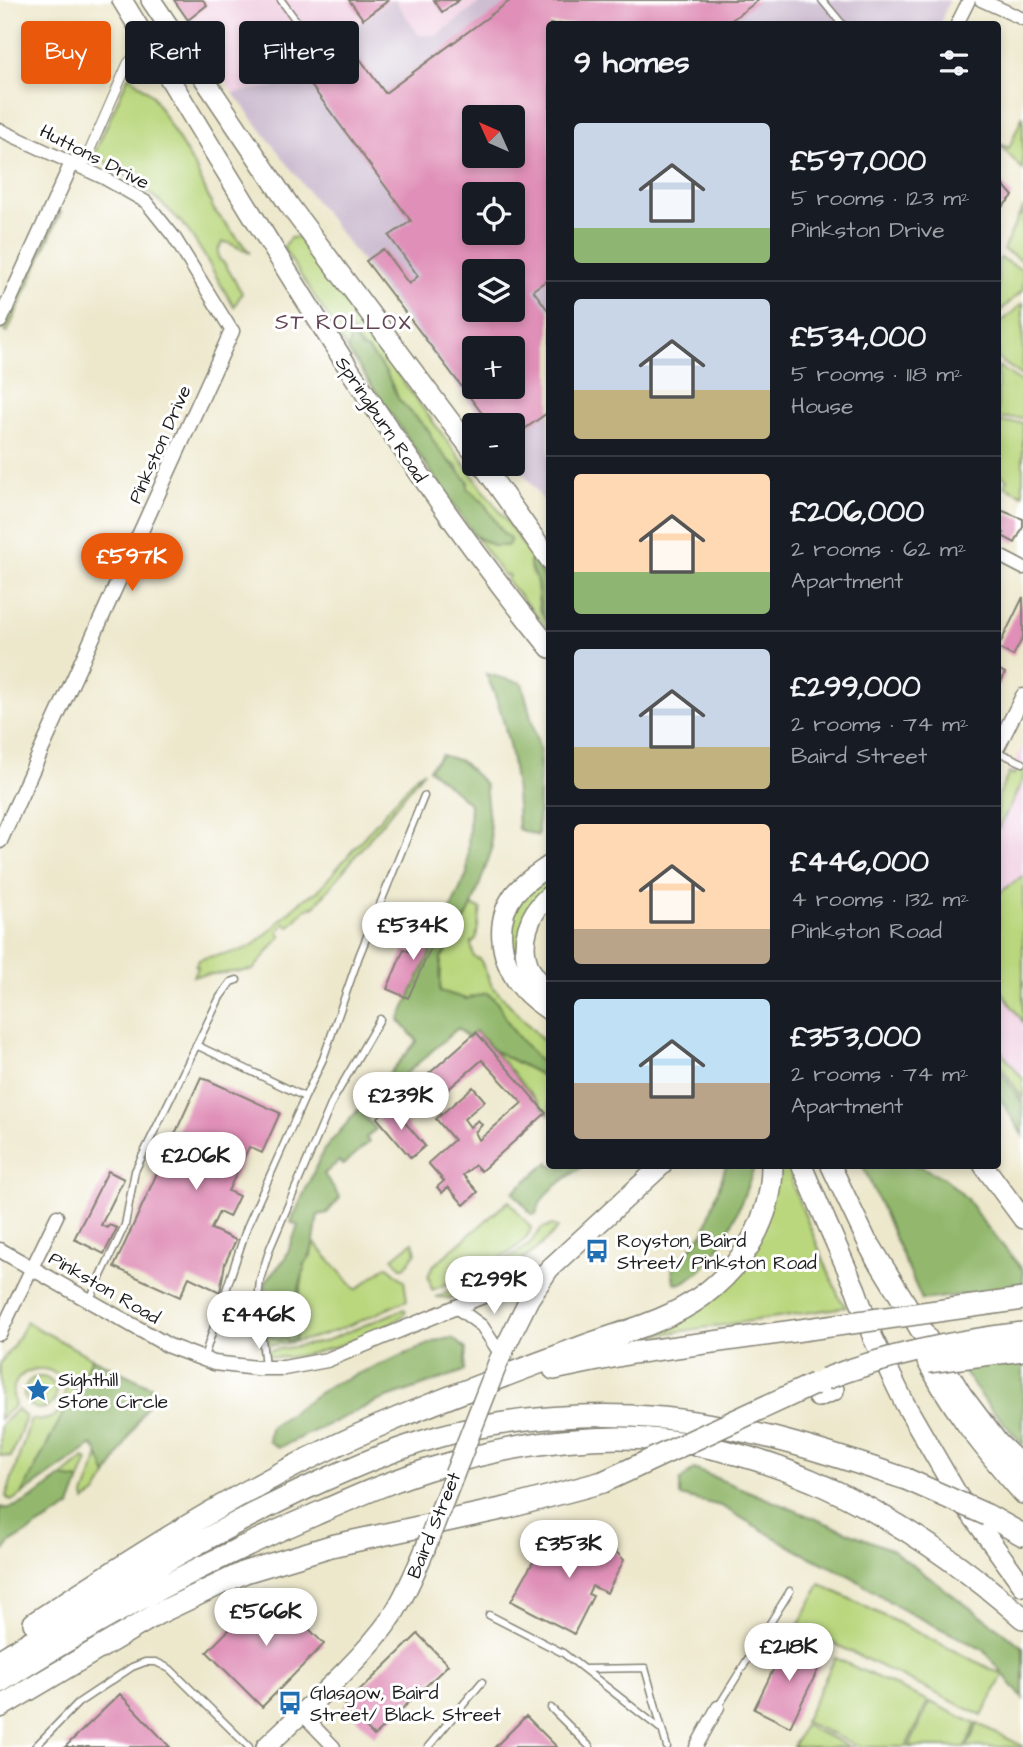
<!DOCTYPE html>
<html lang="en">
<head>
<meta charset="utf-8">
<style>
  body { margin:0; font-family:"Architects Daughter",sans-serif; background:#20242c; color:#f1f3f6; height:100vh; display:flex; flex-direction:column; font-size:26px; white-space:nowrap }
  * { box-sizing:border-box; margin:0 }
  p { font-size:23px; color:#9ea1a6 }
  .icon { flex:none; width:38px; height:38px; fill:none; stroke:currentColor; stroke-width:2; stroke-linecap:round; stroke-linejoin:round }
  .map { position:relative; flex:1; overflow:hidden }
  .drawer { position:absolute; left:546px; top:21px; width:455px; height:1148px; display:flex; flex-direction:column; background:#171b24; border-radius:7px; box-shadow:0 4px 10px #0003 }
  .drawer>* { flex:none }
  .guide { position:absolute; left:21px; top:21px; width:420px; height:63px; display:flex; gap:14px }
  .needle { width:46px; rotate:315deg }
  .controls { position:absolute; left:462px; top:105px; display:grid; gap:14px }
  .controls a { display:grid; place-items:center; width:63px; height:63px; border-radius:7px; background:#171b24; box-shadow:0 4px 10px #0003; font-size:35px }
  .price { position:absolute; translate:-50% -60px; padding:0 16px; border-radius:24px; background:#fff; color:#222; font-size:23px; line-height:46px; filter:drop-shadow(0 2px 4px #0008) }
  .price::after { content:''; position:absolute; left:50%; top:42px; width:21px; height:16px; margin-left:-10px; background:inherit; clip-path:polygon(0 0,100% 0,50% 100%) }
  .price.selected { background:#ea580c; color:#fff }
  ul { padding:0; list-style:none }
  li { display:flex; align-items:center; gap:21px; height:175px; padding:0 28px }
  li+li { border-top:2px solid #363941 }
  li span { display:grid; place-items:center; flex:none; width:196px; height:140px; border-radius:7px; color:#555 }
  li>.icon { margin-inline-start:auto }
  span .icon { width:84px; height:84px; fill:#fffc; stroke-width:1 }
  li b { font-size:30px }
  h2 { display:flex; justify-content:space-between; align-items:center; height:84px; padding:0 28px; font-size:30px }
  .pill { padding:0 24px; border-radius:7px; background:#171b24; box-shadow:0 4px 10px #0003; font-size:24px; line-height:63px }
  .pill.selected { background:#ea580c; color:#fff }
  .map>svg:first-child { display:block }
  .built { fill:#f1d0e3 }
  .industrial { fill:#cebed1; fill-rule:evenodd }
  .green { fill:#bad77e; stroke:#6b7a4d; stroke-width:2 }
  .forest { fill:#93b86d; stroke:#586a44; stroke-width:2 }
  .building { fill:#e090b8; fill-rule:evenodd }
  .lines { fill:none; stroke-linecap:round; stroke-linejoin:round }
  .service-casing { stroke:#848274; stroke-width:9 }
  .pedestrian-casing { stroke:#848274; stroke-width:11 }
  .minor-casing { stroke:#848274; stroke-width:15 }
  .tertiary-casing { stroke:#848274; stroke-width:17 }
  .primary-casing { stroke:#848274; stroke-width:22 }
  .motorway-casing { stroke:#848274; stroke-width:24 }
  .service { stroke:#fff; stroke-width:6 }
  .pedestrian { stroke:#fff; stroke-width:9 }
  .minor { stroke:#fff; stroke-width:12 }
  .tertiary { stroke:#fff; stroke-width:14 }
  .primary { stroke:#fff; stroke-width:19 }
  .motorway { stroke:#fff; stroke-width:21 }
  .primary-bridge-casing { stroke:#848274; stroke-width:22; stroke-linecap:butt }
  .motorway-bridge-casing { stroke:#848274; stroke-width:24; stroke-linecap:butt }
  .primary-bridge { stroke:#fff; stroke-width:19 }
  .motorway-bridge { stroke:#fff; stroke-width:21 }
  .labels { text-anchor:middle; stroke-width:6; stroke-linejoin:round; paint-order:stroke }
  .street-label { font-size:19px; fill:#1c1c1c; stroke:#fff }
  .poi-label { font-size:19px; fill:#1c1c1c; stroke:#fff; text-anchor:start }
  .neighbourhood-label { font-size:21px; letter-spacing:2px; fill:#614553; stroke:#fff }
</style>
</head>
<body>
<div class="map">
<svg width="1023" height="1747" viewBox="0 0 1023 1747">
  <rect width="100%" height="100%" fill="#fff"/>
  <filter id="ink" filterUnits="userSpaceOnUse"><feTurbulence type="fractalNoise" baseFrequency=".0143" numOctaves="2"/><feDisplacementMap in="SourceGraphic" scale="14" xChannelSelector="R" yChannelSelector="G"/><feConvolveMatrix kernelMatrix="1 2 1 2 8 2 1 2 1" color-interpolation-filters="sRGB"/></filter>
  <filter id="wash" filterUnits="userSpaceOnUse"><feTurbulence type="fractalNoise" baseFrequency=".00686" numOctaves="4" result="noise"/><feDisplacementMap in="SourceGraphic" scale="28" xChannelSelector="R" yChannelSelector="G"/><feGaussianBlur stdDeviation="1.57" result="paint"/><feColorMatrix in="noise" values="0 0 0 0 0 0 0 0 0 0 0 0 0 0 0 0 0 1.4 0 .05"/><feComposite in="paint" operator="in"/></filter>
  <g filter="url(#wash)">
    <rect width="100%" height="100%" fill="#ede8cc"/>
    <path class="built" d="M175,0H391L273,87L233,93Z
      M395,0H483L437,35H419Z
      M1023,745V1098L998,1062V796Z"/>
    <path class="industrial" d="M391,0H395L419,35H437L483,0H949L940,24H550L549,508L513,459V425H487L233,93L274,87ZM474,117H513V156H474ZM474,194H513V233H474ZM474,271H513V310H474ZM474,348H513V387H474Z"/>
    <path class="green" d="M129,75L152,95L196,169L214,210L250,253L229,243L222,242L218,251L219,259L225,264L242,293L234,307C218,281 204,252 186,228C161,198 126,176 94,154Z
      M1023,115V170L999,144L1009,148Z
      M1023,207V261L1003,250Z
      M59,211L61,212L7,333L4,331Z
      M300,237L338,288L339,295L508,523L531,557C529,565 530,573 537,578L539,610L549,625V630L506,580L509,576L506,574L504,576L475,536L494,546L503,533L483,502L468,489L457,466L447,460L431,439L430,432L399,400L386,372L368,350L362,348L357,341L350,342L348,351L331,324L332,323L283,248L290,238Z
      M1000,258L1023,270V290L998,313V263Z
      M1023,303V376L998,359V325Z
      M998,366L1023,383V418H998Z
      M998,422L1023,423V495L1004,486L1007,479L998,473Z
      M1017,769L1023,771V780L998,830V796L1009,773L1014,775Z
      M424,771L315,906L306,909L289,927L285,923L278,932L281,936L253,970L193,976L198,967L195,966L199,960C216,953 238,955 253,945C276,930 292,902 317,892L417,775Z
      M549,873V886L542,892L522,974L507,941L516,903Z
      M1023,876V1022L998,987V894Z
      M472,906L481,909L476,939L471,943L474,957L480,959L492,986L549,1047V1070C536,1057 523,1044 512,1029C501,1014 503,1004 487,993L466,999L440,991L441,958L457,936Z
      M998,1047L1023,1079V1098L998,1062Z
      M493,1050L549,1079V1115Z
      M776,1166H790L792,1184L839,1297L846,1307L634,1338L729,1281Z
      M509,1201L531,1228C525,1254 456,1280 432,1290L428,1276L433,1266Z
      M553,1225L558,1228C538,1251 513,1268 486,1282L482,1275L529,1245L542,1228Z
      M313,1241L356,1290L387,1266L404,1281L407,1300C361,1320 319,1343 268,1345L265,1327L267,1332L284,1338L290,1327L288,1320L295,1315C297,1299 305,1281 303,1265L311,1256Z
      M413,1242L416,1252L405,1267H401L393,1258Z
      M469,1282L472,1289L450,1298L436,1297Z
      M404,1309L406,1312C392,1331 286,1369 267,1354L268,1351L323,1342Z
      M26,1322L92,1358L21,1495L11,1501L6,1497L31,1419C43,1421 53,1420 60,1410C64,1405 65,1401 65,1394C64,1354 1,1365 15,1405L0,1419V1363L12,1348Z
      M24 1393a16 16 0 1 1 32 0a16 16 0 1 1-32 0Z
      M17,1409L26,1417L11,1457L0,1455V1426Z
      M99,1455L107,1476L96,1494L85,1501L84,1496Z
      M84,1458L88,1460L80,1480L61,1477Z
      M820,1584L1003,1675L982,1716L798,1626Z
      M835,1658L928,1701L906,1747H861L804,1722Z
      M930,1702L976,1724L965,1747H909Z
      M978,1724L1023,1746V1747H967Z
      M804,1725L850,1747H855H793Z"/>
    <path class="forest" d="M350,331L354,332L355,340L361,348L368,350L386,372L399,400L430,432C431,444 459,472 468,481V489L483,502L503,533L510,538V542L507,546H494L475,536L348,351L350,342L347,334Z
      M531,557L549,586V625C538,611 540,600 537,583C535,571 528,572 531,557Z
      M486,674L522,683L540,751L538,836L518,829C517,775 509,723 486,674Z
      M441,755L461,761L485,784L492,849L472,906L457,936L441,958L440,991L466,999L486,993C503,1004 501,1014 512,1029C523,1044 536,1057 549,1070V1079L493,1050L476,1031L468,1038L458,1028L367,1108L362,1114L376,1129L366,1138L369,1142L343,1165L339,1161L324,1174L340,1198L327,1213L318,1215C315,1229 315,1255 303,1265L305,1267L298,1292L303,1304L300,1311L288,1320L290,1327L296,1332L295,1340L290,1342L284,1339L279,1341L269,1336L265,1327L264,1306L266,1281L285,1259L298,1226L291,1222L323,1151L417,1041L399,1020L467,874L470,804L429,769Z
      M998,1067L1023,1103V1136L998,1095Z
      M549,1162L550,1166H583C567,1178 540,1193 536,1214L532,1215L513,1192Z
      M726,1166H751L753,1171C739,1209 719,1268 679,1284L674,1282L672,1270L704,1232Z
      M863,1166H920L946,1179L966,1198L983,1222L1023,1270V1287L922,1300Z
      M452,1338L466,1349L464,1371L376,1402L278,1448L268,1441L270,1427L331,1385L439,1340Z
      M92,1358L156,1389L107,1476L97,1451L92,1445L21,1495Z
      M1023,1360V1445L987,1404L962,1369L964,1365Z
      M694,1469L892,1550L1023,1647V1699L984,1650L901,1609L850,1576L800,1552L721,1506L680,1496V1481Z
      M61,1477L80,1480L70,1507L10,1543L0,1556V1507C16,1514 47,1487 61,1477Z"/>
    <g id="blocks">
      <path class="building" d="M174,0H203L207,5L188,20Z
        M349,0H389L363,19Z
        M434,0H459L442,12Z
        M511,0H759L726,24H550V278L533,290L550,313V411L513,437V425H491L366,261L383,249L409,284L418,276L389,236L411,221L299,69L344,37L385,93ZM474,117H513V156H474ZM474,194H513V233H474ZM474,271H513V310H474ZM474,348H513V387H474Z
        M998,179L1013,196L998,211Z
        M998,509L1023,519V527L1015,543L1002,536L1004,533L998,530Z
        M1023,597V637L1013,656L998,648Z
        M998,669L1005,673L998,689Z
        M423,923L439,930L408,998L387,989L404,949L410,952Z
        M476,1032L546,1113L481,1171L475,1165L463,1175L478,1192L464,1205L448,1187L442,1193L437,1187L444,1181L428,1163L454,1140L436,1119L473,1087L485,1101L464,1119L470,1127L478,1120L482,1125L475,1132L479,1140L522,1103L482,1060L423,1111L407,1093Z
        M201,1077L280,1113L262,1153L249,1147L228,1191L239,1196L229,1217L219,1212L211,1229L236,1240L225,1263L220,1292L189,1277L180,1297L114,1267Z
        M391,1106L425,1146L411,1158L377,1118Z
        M108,1171L124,1179L101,1225L107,1228L109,1225L117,1228L104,1254L74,1239Z
        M583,1532L598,1533L624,1560L607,1593L592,1586L588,1594L593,1596L574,1634L511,1601L533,1562Z
        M269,1589L324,1644L262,1707L207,1652Z
        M418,1634L448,1665L374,1736L344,1706Z
        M788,1639L824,1657L790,1727L754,1709Z
        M120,1694L170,1747H65Z
        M526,1716L557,1747H495Z"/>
    </g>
  </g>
  <g filter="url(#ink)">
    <use href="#blocks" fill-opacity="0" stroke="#848274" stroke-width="2"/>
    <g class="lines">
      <g class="service-casing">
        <path id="service" d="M281,0L311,41
          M822,0L842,24
          M998,752L1023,763
          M196,1045L305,1097L247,1227L204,1357
          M305,1097L323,1059L359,956L424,796
          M90,1299L125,1225L135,1171L220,997L231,982L237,980
          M265,1367L258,1301L260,1280L270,1248L333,1100L380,1019
          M489,1615L563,1653L662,1730
          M584,1669L645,1668L667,1747
          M718,1707L790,1591
          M551,1708L590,1747
          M35,1747L78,1703L132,1667L145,1662H156L170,1669L249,1747
          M428,1747L482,1682"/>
      </g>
      <g class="pedestrian-casing">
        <path id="pedestrian" d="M82,168L128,63L147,43"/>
      </g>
      <g class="minor-casing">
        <path id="minor" d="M981,0L1023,19
          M957,24L969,0
          M0,130L104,178L146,202L174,237L232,331
          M998,555L1023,568
          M456,1307L482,1326L501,1355
          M0,1334L57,1216
          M301,1713L334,1747
          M696,1747L718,1707"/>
      </g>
      <g class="tertiary-casing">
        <path id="tertiary" d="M0,321L72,163
          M998,746L1023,696
          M0,841L232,331
          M0,1250L169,1346L214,1363L256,1368H284L327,1360L549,1269"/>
      </g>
      <g class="primary-casing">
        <path id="primary" d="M122,0C257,222 385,445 550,648
          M151,0L289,205L474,453
          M482,464L550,560
          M550,865C537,874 525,881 515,893C492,923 501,964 524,990C531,998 541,1005 550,1011
          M550,895C529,912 519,942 529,967C534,977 543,986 550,995
          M802,1166L856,1290L873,1338L905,1404L960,1499L1023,1586
          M831,1166L876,1260
          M984,1166L1023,1219
          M921,1349C946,1402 984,1450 1023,1494
          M499,1360L529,1299L549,1269L661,1166
          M266,1747C306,1708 360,1662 391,1618C405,1596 415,1573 425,1549"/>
      </g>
      <g class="motorway-casing">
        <path id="motorway" d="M870,1246L961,1395L998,1444L1023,1468
          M554,1369L632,1353L794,1331
          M818,1396L833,1390
          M987,1515L1023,1535
          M34,1623C149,1548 265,1473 393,1420C455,1394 518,1371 581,1347C622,1332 667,1322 702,1296C744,1265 772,1218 772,1166
          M0,1660C105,1596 208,1533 320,1482C371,1459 424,1437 480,1427C529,1418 582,1414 633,1416C727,1420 818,1449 906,1479
          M0,1682C100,1618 204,1562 314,1515C355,1497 397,1478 440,1466C521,1442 614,1429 697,1445C819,1468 931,1537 1023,1618
          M0,1707L157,1614L245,1572L331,1546L506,1508L603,1482"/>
      </g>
      <use href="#service" class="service"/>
      <use href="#pedestrian" class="pedestrian"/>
      <use href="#minor" class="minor"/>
      <use href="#tertiary" class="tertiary"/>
      <use href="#primary" class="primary"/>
      <use href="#motorway" class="motorway"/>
      <g class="primary-bridge-casing">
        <path id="primary-bridge" d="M425,1549L499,1360"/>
      </g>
      <g class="motorway-bridge-casing">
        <path id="motorway-bridge" d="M794,1331L1023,1299
          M928,1362L1023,1350
          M825,1379C889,1354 955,1341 1023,1333
          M906,1479L987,1515
          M603,1482L814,1384"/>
      </g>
      <use href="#primary-bridge" class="primary-bridge"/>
      <use href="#motorway-bridge" class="motorway-bridge"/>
    </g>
  </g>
  <defs>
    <g id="bus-bare" transform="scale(1.89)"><path d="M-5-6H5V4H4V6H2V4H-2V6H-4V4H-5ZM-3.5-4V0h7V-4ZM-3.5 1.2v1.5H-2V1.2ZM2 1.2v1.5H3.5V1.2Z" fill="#1f6fb2" stroke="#fff" stroke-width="2.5" paint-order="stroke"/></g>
    <g id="sight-bare" transform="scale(1.89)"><path d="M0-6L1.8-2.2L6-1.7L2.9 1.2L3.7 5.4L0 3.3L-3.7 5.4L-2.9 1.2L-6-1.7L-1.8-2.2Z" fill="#1f6fb2" stroke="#fff" stroke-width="2.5" paint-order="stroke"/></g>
  </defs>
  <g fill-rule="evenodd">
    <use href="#bus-bare" x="597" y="1251"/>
    <use href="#sight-bare" x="38" y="1390"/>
    <use href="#bus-bare" x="290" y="1703"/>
  </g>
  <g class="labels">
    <g class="street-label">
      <text transform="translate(95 156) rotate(27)" y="7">Huttons Drive</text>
      <text transform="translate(382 419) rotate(56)" y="7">Springburn Road</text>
      <text transform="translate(159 444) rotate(-66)" y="7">Pinkston Drive</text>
      <text transform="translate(105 1287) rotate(30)" y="7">Pinkston Road</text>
      <text transform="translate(433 1525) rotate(-68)" y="7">Baird Street</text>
    </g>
    <g class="poi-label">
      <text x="617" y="1247">Royston, Baird<tspan x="617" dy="22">Street/ Pinkston Road</tspan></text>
      <text x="58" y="1386">Sighthill<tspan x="58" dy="22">Stone Circle</tspan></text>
      <text x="310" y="1699">Glasgow, Baird<tspan x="310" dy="22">Street/ Black Street</tspan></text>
    </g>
    <g class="neighbourhood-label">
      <text x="344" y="329">ST ROLLOX</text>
    </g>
  </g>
</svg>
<div class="controls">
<a><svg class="needle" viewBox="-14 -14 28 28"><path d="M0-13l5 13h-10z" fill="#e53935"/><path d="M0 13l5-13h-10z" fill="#9ea1a6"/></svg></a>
<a><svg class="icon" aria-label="locate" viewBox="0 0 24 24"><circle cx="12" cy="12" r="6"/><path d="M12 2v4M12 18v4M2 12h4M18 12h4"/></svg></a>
<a><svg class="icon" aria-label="layers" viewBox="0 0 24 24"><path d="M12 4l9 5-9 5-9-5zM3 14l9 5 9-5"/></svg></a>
<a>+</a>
<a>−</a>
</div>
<b class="price selected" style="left:132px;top:593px">£597K</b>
<b class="price" style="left:413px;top:962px">£534K</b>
<b class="price" style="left:401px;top:1132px">£239K</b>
<b class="price" style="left:196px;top:1192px">£206K</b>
<b class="price" style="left:494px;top:1316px">£299K</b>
<b class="price" style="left:259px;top:1351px">£446K</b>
<b class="price" style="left:569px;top:1580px">£353K</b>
<b class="price" style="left:266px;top:1648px">£566K</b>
<b class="price" style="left:789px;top:1683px">£218K</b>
<div class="guide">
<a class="pill selected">Buy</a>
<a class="pill">Rent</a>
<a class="pill">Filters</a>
</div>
<section class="drawer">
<h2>9 homes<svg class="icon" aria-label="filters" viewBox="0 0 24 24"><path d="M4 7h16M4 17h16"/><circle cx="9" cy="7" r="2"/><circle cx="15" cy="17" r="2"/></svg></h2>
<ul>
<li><span style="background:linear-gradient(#c9d6e8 75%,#8fb573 0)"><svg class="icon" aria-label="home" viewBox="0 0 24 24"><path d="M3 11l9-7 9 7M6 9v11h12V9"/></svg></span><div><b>£597,000</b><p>5 rooms · 123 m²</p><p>Pinkston Drive</p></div></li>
<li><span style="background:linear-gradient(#c9d6e8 65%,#c2b280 0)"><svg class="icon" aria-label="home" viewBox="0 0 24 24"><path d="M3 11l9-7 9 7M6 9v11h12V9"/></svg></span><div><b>£534,000</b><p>5 rooms · 118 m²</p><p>House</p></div></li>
<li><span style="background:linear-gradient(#ffd9b3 70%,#8fb573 0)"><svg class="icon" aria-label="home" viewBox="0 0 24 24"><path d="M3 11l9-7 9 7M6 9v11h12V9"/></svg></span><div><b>£206,000</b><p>2 rooms · 62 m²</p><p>Apartment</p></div></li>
<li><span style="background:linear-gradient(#c9d6e8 70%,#c2b280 0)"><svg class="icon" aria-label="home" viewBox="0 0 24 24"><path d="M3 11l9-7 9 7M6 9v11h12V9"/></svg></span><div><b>£299,000</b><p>2 rooms · 74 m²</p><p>Baird Street</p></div></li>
<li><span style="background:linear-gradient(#ffd9b3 75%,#b9a48a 0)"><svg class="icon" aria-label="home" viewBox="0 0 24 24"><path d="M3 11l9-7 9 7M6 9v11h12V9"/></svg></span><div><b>£446,000</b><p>4 rooms · 132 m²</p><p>Pinkston Road</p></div></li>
<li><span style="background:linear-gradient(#bfe0f5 60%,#b9a48a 0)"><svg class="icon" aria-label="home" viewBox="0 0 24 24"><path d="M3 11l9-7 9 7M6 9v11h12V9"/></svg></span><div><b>£353,000</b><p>2 rooms · 74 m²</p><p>Apartment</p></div></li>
</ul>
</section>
</div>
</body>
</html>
